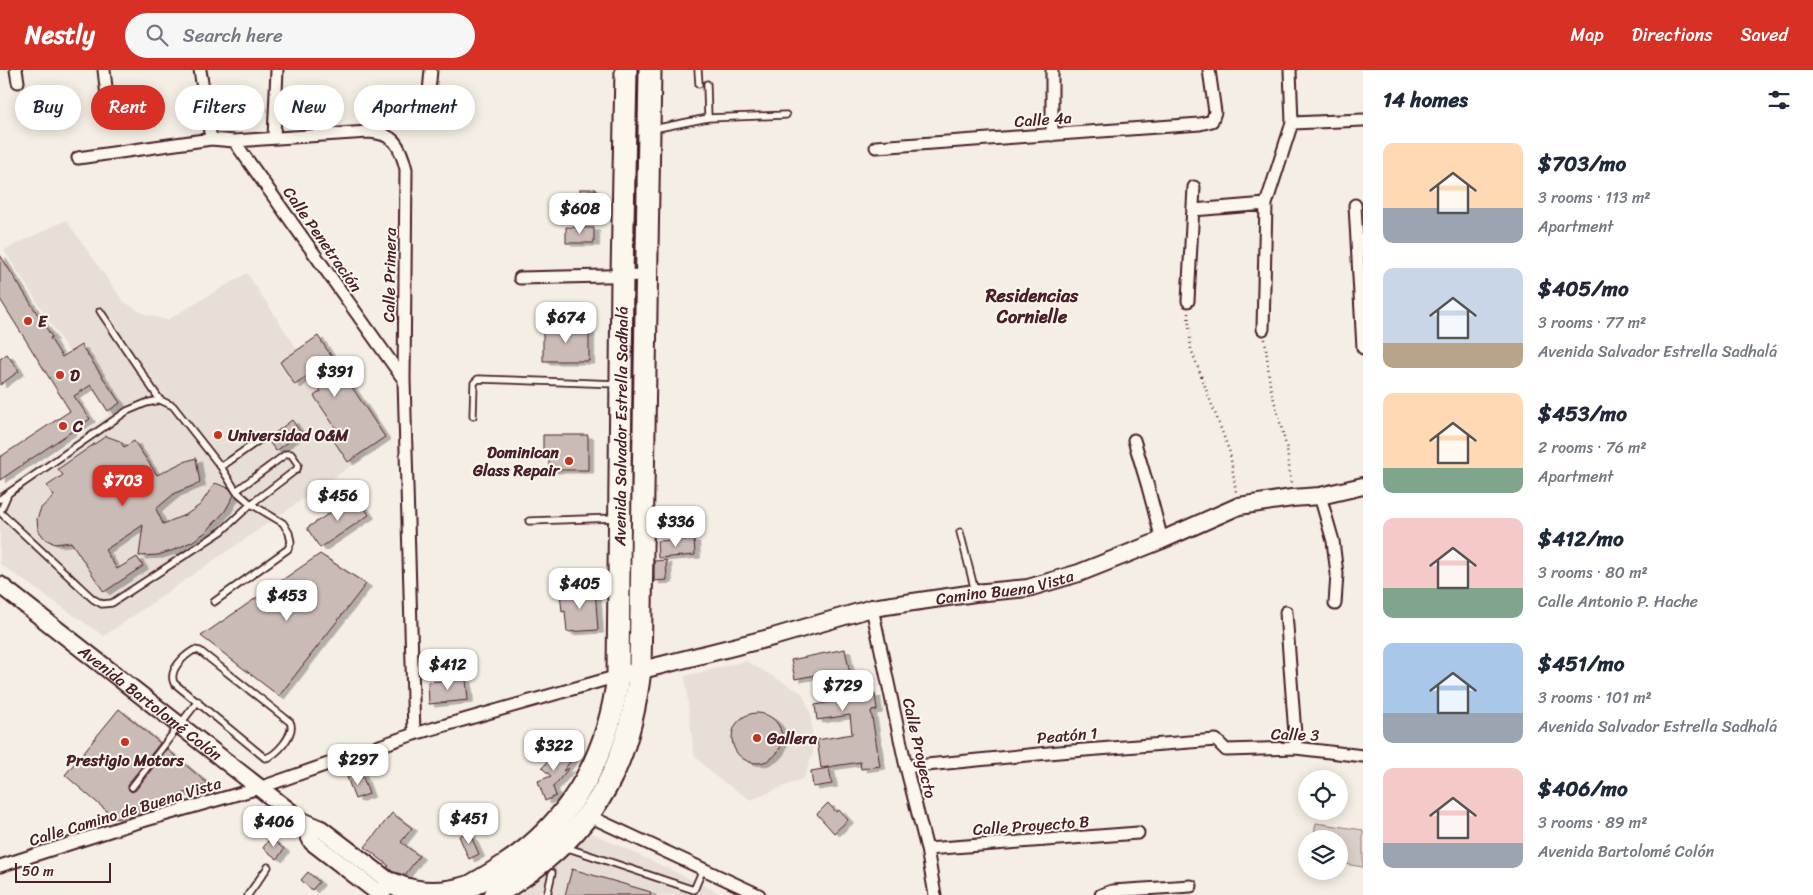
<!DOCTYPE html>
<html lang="en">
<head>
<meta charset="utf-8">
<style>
  body { margin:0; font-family:Sriracha,sans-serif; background:#f6f6f7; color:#1f2937; height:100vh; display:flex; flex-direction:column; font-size:19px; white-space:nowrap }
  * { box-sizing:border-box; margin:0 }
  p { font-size:16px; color:#747a83 }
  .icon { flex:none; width:28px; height:28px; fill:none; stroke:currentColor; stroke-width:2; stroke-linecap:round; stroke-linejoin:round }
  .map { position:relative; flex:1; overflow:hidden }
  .drawer { display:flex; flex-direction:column; background:#fff; width:450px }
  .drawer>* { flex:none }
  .banner { position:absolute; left:15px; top:15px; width:475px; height:45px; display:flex; gap:10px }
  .buttons { position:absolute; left:1298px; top:700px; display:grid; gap:10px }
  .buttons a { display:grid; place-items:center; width:50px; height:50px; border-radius:50%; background:#fff; box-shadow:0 2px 12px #0003; font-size:25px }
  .scale { position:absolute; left:15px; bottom:12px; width:96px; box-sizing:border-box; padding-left:5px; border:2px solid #4a1f2b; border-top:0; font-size:14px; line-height:18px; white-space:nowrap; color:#4a1f2b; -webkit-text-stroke:4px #fbf7ec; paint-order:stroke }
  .price { position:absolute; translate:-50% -42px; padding:0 11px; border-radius:10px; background:#fff; color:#222; font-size:16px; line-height:32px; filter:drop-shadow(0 1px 2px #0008) }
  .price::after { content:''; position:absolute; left:50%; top:30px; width:15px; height:11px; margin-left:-8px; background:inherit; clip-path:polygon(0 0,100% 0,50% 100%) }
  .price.selected { background:#d93025; color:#fff }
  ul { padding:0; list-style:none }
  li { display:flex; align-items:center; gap:15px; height:125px; padding:0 20px }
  li span { display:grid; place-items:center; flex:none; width:140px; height:100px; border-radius:10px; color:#555 }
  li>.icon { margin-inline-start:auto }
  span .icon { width:60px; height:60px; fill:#fffc; stroke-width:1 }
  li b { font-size:21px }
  h2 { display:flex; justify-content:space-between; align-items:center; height:60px; padding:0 20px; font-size:21px }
  .pill { padding:0 18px; border-radius:22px; background:#fff; box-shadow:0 2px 12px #0003; font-size:18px; line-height:45px }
  .pill.selected { background:#d93025; color:#fff }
  header { display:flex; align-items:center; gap:30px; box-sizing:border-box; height:70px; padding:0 25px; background:#d93025; color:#fff }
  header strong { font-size:24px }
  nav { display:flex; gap:28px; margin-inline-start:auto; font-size:18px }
  .search { width:350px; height:45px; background:#f6f6f7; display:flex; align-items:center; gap:12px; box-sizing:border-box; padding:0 18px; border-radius:28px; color:#747a83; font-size:19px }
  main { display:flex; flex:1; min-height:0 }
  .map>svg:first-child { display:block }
  .built { fill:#e7dfd6 }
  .green { fill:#dbd0c9; stroke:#92787a }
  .building { fill:#cabbb6; stroke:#4a1f2b; filter:url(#shadow) }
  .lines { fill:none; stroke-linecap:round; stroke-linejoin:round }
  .lane-casing { stroke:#4a1f2b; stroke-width:9 }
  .street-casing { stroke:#4a1f2b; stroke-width:15 }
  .secondary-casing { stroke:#4a1f2b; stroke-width:20 }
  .highway-casing { stroke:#4a1f2b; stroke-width:25 }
  .path { stroke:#4a1f2b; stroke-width:2.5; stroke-dasharray:1 4; stroke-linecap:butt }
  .lane { stroke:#fbf7ec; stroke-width:5.5 }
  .street { stroke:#fbf7ec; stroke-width:11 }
  .secondary { stroke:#fbf7ec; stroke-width:16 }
  .highway { stroke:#fbf7ec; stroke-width:21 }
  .poi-dot { fill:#c8321e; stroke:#fbf7ec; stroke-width:2 }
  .labels { text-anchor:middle; stroke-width:4; stroke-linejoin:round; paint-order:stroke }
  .street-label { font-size:16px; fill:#4a1f2b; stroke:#fbf7ec }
  .poi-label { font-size:16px; font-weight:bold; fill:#4a1f2b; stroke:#fbf7ec; text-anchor:start }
  .neighbourhood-label { font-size:18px; font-weight:bold; fill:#4a1f2b; stroke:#fbf7ec }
</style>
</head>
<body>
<header>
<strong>Nestly</strong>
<div class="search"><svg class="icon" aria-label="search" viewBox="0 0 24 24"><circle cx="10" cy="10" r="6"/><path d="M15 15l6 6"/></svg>Search here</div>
<nav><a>Map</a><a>Directions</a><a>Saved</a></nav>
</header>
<main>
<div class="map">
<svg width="1363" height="825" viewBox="0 0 1363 825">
  <defs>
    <filter id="shadow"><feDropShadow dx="5.5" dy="3" stdDeviation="0" flood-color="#0004"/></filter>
  </defs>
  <rect width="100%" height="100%" fill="#f4eee4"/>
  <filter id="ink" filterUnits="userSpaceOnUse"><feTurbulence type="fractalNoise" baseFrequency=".02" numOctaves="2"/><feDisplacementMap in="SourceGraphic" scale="10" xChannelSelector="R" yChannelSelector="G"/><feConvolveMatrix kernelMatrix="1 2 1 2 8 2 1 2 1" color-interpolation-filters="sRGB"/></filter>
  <g filter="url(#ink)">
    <path class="built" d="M66,150L123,231L144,244L167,250L247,203L367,385L104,566L0,494V422L109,345L4,180Z
      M746,591L802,623L811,644L813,683L804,708L751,730L716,707L694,685L685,606Z
      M592,763L724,825H515L547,801Z"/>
    <path class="green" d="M1316,753L1363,760V797L1339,793V769H1313Z"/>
    <path class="building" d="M580,119H596L597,137H581Z
      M566,157L594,158V173H566Z
      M0,185L52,267L50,268L62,287L81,275L120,333L108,341L91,315L74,326L90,349L0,410V387L70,341L0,229Z
      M543,256H589V291H543Z
      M318,266L385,367L348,392L332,368L339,363L314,326L321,321L310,304L295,315L280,292Z
      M7,284L19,301L0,315V289Z
      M292,350L301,363L276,381L267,369Z
      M543,365H588V400H549V381L543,382Z
      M106,366L120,371L124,377L134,371L157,405L181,393L196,388L200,413L175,423L156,439L163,454L187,444L200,435L215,413L229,418L234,425L225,441L206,462L193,471L174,480L158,485L139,486L143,455L105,480L117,499L137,487L143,496L104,522L71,472L55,474L45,469L38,460L37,449L41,438L54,426L47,416L63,405L58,399Z
      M356,426L369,445L320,478L307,458Z
      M694,469L695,485L658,488L657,471Z
      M320,484L366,514L279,626L201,566Z
      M666,490L667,510L654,511V491Z
      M595,519L598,560L567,562L565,541L562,542L560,522Z
      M845,579L850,604L856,603L861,627L875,624L877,640L871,641L880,696L861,699L860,692L821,698L817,670L852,664L850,645L817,650L815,635L836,631L831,602L795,609L791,590Z
      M466,609L468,630L429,634L428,612Z
      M119,639L160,673L128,714L129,720L132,722L136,720L167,679L208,714L116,749L65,705Z
      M732 668a25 25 0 1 1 50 0a25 25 0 1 1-50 0Z
      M557,675L573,688L563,701L569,698L553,717L556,726L545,731L538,711L551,706L542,698L552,687L549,685Z
      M829,698L832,714L813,717L811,701Z
      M361,702L369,724L355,729L347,707Z
      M828,733L836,742L839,740L848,750L834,763L817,744Z
      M392,743L412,758L401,772L419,786L405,805L393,802L387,797L389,796L365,777Z
      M469,762L479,784L469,789L459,766Z
      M270,768L284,779L277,789L263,778Z
      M572,799L651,822L650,825H565Z
      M308,802L319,812L312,820L301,810Z"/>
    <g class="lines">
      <g class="lane-casing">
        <path id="lane" d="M698,0L699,14
          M707,14L708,48
          M653,59L708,48L786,45
          M100,241L160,330
          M473,346L474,313L478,309L617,314
          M221,397L262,368
          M0,429L127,341L146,333L160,330L173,336L221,397L236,421L251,434L283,453L289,463L291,472L288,479L214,532
          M0,442L93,529L102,534L112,533L222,461L251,434L297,399L298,394L291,384H286L236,421
          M0,442L8,424
          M529,451L615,448
          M960,462L975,521
          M194,580L200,581L290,652C296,663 276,687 265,688L174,613C168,600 184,586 194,580Z
          M132,717L198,631
          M565,777L694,820L703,799
          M248,825L268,797
          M547,825L552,803"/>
      </g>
      <g class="street-casing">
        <path id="street" d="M16,0L18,12
          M104,0L107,26
          M200,0L211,69
          M427,44L431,0
          M1292,53L1363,50
          M1052,65V0
          M274,67L277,0
          M234,71L404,310
          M876,77L1200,54L1212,51L1215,42L1209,0
          M78,88L211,69L234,71L368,62C394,63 400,75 406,99L404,310L414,664
          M1355,135L1363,278
          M1193,140L1266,134
          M520,208L647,205
          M1188,231L1194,117
          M1263,259L1266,134L1292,53L1290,0
          M1134,370L1148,417L1162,470
          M1320,426L1333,471L1337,504L1335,534
          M872,538L906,697L927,779L935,825
          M1286,542L1296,678
          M906,697L1059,682L1216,670L1226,680L1296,678L1363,686
          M589,746L759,825
          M927,779L1138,763
          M0,796L125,756L259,718L414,664L618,606
          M1101,825L1112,821L1191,816"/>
      </g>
      <g class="secondary-casing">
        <g id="secondary">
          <path id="s1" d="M0,515L302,751L321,759L402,821"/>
          <path id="s2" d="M630,603L773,567L872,538L975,523L1028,518L1079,503L1162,470L1239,436L1292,428L1320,426L1363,416"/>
          <path d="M302,751L312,772L381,825"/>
        </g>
      </g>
      <g class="highway-casing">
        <g id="highway">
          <path d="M393,814C417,825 442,825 468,817"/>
          <path d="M379,824L380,825"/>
          <path id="s3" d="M455,825C487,807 520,789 546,762C589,719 611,665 618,606L622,206L626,0"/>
          <path d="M495,825C512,813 530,802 545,789C607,739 631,677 640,600L650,0"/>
        </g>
      </g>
      <path class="path" d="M1188,243L1191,279L1230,383L1236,422
        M1265,269L1270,315L1287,379L1291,414"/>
      <use href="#lane" class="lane"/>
      <use href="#street" class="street"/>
      <use href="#secondary" class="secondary"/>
      <use href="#highway" class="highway"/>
    </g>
  </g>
  <g class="poi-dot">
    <circle cx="28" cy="251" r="5"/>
    <circle cx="60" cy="305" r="5"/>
    <circle cx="63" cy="356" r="5"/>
    <circle cx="218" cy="365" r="5"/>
    <circle cx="569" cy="391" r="5"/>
    <circle cx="757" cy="668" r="5"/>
    <circle cx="125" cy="672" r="5"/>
  </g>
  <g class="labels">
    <g class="street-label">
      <text transform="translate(1043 49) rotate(-4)" y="6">Calle 4a</text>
      <text transform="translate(323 169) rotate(55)" y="6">Calle Penetración</text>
      <text transform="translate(389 205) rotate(-89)" y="6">Calle Primera</text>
      <text dy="6" stroke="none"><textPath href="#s3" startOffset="536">Avenida Salvador Estrella Sadhalá</textPath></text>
      <text dy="6" stroke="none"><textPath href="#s2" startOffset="385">Camino Buena Vista</textPath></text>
      <text dy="6" stroke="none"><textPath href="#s1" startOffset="191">Avenida Bartolomé Colón</textPath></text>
      <text transform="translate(1295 664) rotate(2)" y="6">Calle 3</text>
      <text transform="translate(1067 665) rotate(-5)" y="6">Peatón 1</text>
      <text transform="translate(920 678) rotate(77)" y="6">Calle Proyecto</text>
      <text transform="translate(125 741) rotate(-17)" y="6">Calle Camino de Buena Vista</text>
      <text transform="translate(1031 755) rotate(-4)" y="6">Calle Proyecto B</text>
    </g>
    <g class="poi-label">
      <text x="38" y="257">E</text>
      <text x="70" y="311">D</text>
      <text x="73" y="362">C</text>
      <text x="228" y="371">Universidad O&amp;M</text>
      <text x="559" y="388" text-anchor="end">Dominican<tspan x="559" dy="18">Glass Repair</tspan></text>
      <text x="767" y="674">Gallera</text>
      <text x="125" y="696" text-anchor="middle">Prestigio Motors</text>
    </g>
    <g class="neighbourhood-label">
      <text x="1032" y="232">Residencias<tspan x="1032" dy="21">Cornielle</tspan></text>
    </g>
  </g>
</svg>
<div class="buttons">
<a><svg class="icon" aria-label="locate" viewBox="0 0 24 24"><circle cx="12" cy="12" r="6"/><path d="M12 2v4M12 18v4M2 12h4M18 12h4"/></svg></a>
<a><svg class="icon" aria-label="layers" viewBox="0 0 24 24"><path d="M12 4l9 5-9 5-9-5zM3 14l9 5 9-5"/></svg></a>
</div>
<div class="scale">50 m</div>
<b class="price" style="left:580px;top:165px">$608</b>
<b class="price" style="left:566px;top:274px">$674</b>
<b class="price" style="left:335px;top:328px">$391</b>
<b class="price selected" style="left:123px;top:437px">$703</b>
<b class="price" style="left:338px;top:452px">$456</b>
<b class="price" style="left:676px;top:478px">$336</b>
<b class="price" style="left:580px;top:540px">$405</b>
<b class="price" style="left:287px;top:552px">$453</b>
<b class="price" style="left:448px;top:621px">$412</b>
<b class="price" style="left:843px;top:642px">$729</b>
<b class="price" style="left:554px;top:702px">$322</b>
<b class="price" style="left:358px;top:716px">$297</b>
<b class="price" style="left:469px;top:775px">$451</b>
<b class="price" style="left:274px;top:778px">$406</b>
<div class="banner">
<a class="pill">Buy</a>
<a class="pill selected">Rent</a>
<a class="pill">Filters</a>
<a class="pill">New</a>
<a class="pill">Apartment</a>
</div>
</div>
<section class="drawer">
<h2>14 homes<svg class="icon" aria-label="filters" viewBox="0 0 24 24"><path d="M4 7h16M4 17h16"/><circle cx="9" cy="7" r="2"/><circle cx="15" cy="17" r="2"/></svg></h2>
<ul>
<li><span style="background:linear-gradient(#ffd9b3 65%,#9aa5b1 0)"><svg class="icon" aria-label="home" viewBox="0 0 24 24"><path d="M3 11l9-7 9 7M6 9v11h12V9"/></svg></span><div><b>$703/mo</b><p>3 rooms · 113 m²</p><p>Apartment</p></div></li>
<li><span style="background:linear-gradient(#c9d6e8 75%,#b9a48a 0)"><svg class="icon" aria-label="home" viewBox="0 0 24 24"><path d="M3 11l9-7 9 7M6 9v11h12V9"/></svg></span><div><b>$405/mo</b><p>3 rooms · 77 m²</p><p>Avenida Salvador Estrella Sadhalá</p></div></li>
<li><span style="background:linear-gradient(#ffd9b3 75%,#7fa58c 0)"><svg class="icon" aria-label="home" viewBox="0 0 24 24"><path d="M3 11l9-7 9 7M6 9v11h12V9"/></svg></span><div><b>$453/mo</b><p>2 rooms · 76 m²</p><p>Apartment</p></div></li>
<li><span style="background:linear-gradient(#f6c9c9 70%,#7fa58c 0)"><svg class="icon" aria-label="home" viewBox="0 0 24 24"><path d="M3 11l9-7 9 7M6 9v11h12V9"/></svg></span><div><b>$412/mo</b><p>3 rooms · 80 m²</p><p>Calle Antonio P. Hache</p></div></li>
<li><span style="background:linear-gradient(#a9c7e8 70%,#9aa5b1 0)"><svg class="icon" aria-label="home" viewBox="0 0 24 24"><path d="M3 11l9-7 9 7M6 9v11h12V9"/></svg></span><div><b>$451/mo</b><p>3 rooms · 101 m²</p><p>Avenida Salvador Estrella Sadhalá</p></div></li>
<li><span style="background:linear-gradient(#f6c9c9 75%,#9aa5b1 0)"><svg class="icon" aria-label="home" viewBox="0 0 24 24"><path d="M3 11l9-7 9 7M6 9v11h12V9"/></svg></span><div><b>$406/mo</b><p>3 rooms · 89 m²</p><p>Avenida Bartolomé Colón</p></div></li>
</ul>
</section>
</main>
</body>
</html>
